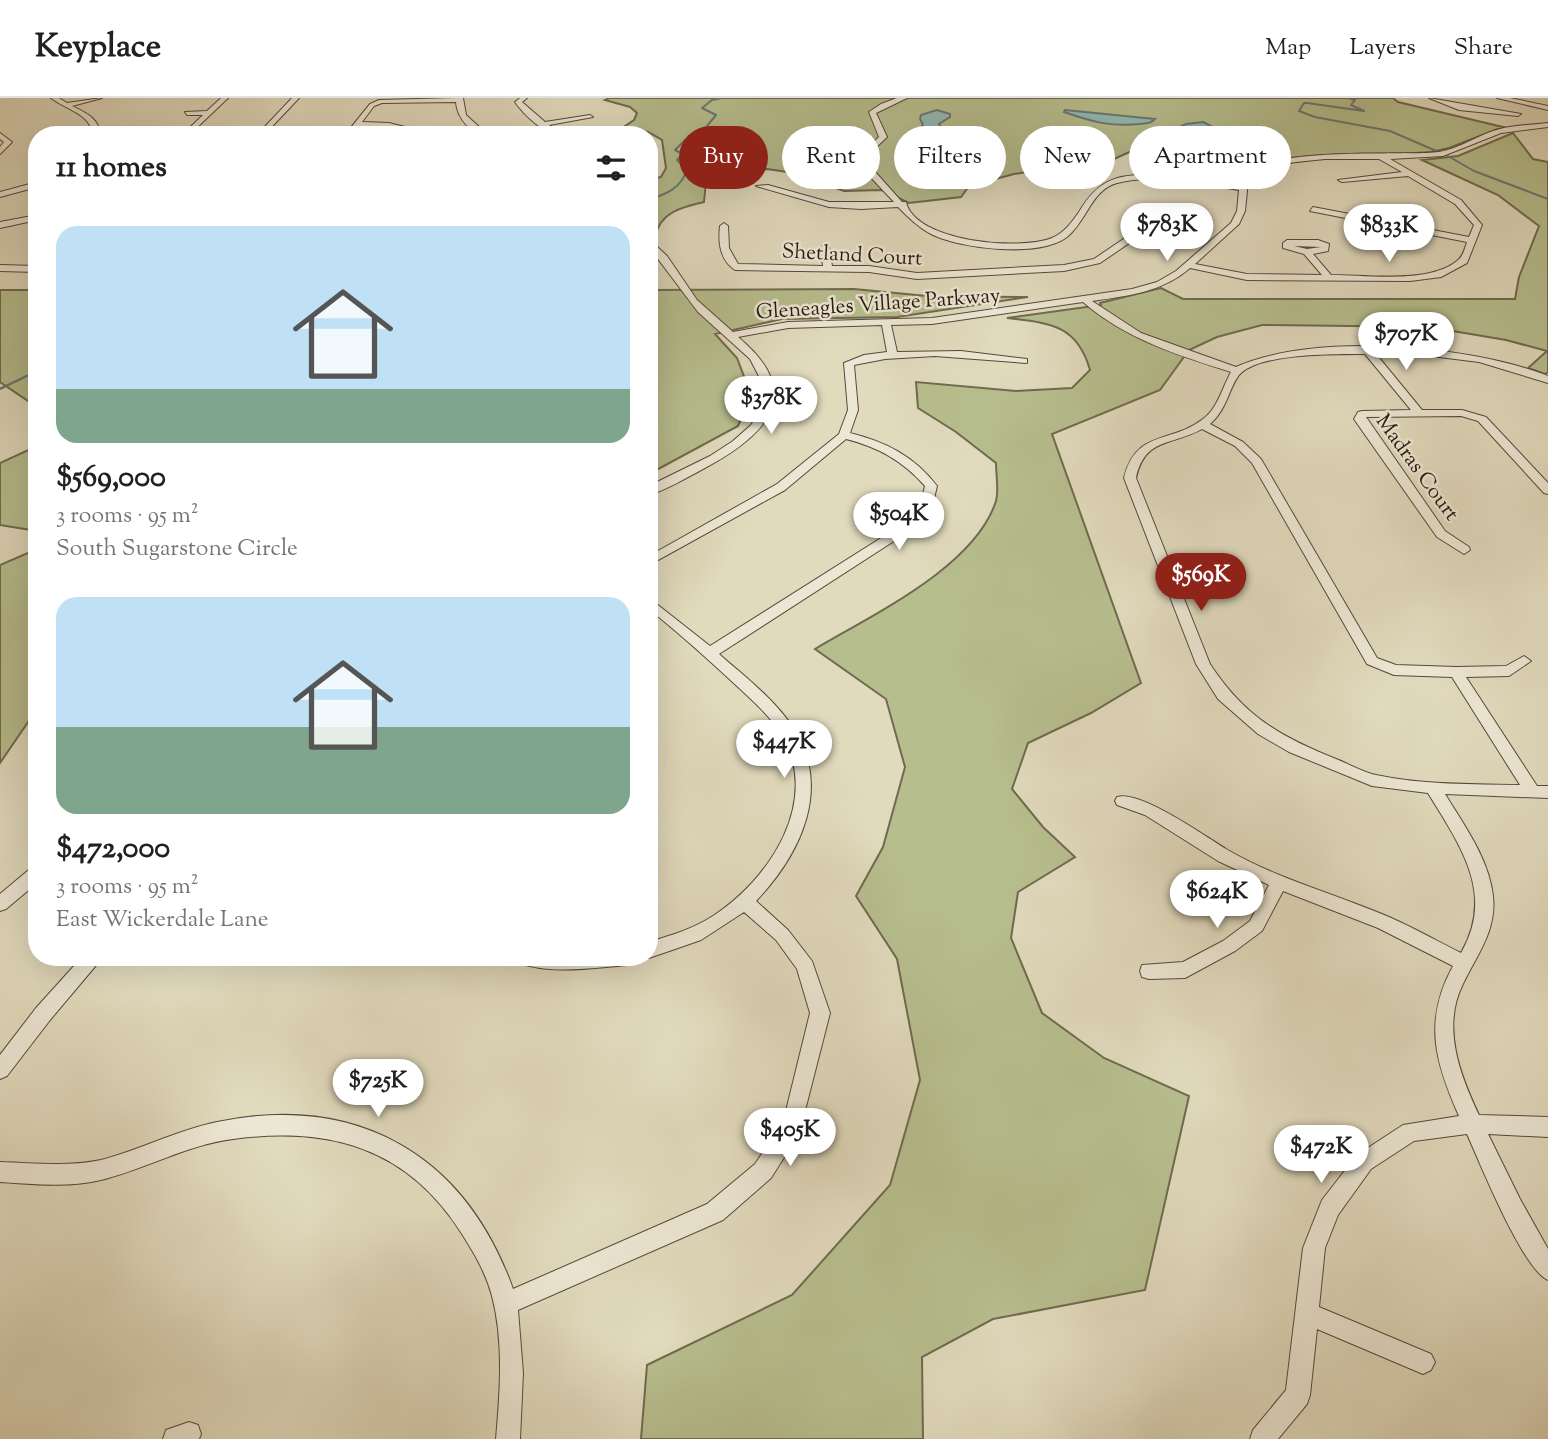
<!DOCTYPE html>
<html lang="en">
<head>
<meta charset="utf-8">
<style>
  body { margin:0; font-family:"Sorts Mill Goudy",serif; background:#f6f6f6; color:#202124; height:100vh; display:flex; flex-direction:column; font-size:26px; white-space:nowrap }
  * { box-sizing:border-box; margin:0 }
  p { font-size:23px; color:#757577 }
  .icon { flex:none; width:38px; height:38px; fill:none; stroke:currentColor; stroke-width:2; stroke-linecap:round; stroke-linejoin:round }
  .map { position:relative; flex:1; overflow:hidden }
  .drawer { position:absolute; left:28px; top:28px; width:630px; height:840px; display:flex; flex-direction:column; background:#fff; border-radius:28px; box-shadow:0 7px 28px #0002 }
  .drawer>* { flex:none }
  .guide { position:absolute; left:679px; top:28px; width:665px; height:63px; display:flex; gap:14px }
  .price { position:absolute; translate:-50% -60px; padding:0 16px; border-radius:24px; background:#fff; color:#222; font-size:23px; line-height:46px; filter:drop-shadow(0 2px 4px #0008) }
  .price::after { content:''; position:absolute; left:50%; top:42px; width:21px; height:16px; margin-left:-10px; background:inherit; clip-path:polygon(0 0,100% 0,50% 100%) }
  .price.current { background:#8f2418; color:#fff }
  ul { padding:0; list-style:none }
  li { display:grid; align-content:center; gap:14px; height:371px; padding:0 28px }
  li span { display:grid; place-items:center; height:217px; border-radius:21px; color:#555 }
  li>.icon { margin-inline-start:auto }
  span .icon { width:126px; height:126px; fill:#fffc; stroke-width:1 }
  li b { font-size:30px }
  h2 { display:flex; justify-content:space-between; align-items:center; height:84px; padding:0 28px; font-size:30px }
  .chip { padding:0 24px; border-radius:32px; background:#fff; box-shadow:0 7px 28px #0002; font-size:24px; line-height:63px }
  .chip.current { background:#8f2418; color:#fff }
  header { display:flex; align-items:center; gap:42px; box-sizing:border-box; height:98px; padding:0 35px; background:#fff; border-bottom:2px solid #e0e0e0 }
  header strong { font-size:33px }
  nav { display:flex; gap:38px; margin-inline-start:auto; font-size:24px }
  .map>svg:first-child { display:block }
  .green { fill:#b7be8e; stroke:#706a4f; stroke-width:2 }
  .water { fill:#94bab5; stroke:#697973; stroke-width:2 }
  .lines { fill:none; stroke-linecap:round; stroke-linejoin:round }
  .stream-far1 { stroke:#697973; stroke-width:2 }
  .stream { stroke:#697973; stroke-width:2.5 }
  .minor-casing { stroke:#56483b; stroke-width:2 }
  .minor { fill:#ece7d4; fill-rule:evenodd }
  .labels { text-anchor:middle; stroke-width:5; stroke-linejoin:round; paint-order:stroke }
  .far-street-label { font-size:21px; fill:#281710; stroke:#ece7d4 }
</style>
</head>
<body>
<header>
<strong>Keyplace</strong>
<nav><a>Map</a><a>Layers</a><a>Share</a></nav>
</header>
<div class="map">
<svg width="1548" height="1341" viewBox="0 0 1548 1341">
  <rect width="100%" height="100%" fill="#e1dabd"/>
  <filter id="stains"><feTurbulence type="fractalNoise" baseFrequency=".00286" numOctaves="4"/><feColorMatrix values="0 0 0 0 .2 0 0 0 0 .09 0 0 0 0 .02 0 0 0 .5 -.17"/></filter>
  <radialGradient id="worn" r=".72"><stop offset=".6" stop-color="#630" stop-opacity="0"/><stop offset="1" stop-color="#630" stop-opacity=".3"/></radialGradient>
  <path class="green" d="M609,0H1393L1398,4L1503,29L1449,50L1431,54C1370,59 1311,52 1251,67L1230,49L1174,38L1178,44L1145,47L1114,61L1014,76L969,88L961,99L909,105L882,92L844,93L794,75L767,71L722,74L706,84L704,104C682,109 660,114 655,139L649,136V82L661,79L666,70L662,42L648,34L625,28L634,22L637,15L630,9L605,2Z
    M1513,35L1533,61L1548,64V274L1545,276L1528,270L1547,253L1506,242L1429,229L1262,227L1217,239L1189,252L1160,292L1052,336L1141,585L1091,615L1028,645L1012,691L1043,729L1075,759L1018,794L1011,840L1042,915L1104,960L1189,998L1145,1192L993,1221L922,1259L923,1341H641L647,1267L792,1197L890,1087L920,982L897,861L856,798L883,749L905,669L886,601L815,551C872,517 975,469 996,403C999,392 996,377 996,365L956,334L918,310L916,284L1016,293L1072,290L1090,272C1077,226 1049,225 1007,220L1101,207L1100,205L1161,190L1183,201H1515L1519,179L1539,128L1498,97L1422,62L1458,58Z
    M854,191L927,198L1028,199L897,219L782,221L715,236L737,260L751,297L738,328L649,376V320L656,268H649V192Z
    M0,192H37V309L0,284Z
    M37,348V433L0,427V365Z
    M37,451V611L0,665V467Z"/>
  <path class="water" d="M937,12L950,16V19L939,26L942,31L940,38L932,42L914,39L923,27L920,21L921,17Z
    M1065,12L1155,21C1150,26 1147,25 1140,26C1110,29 1093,24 1064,14Z
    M1203,24L1213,29L1224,43L1167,35L1186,26Z"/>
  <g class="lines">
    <path class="stream-far1" d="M1348,0L1355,2L1351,7L1364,13L1307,5H1304L1299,13L1315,19L1390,33L1441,55
      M1448,58L1474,73L1548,101
      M649,102C666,96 682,90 687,71L677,62L683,56L675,52L685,42L710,33L707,28L716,17L702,10L712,2L722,0"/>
    <path class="stream" d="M0,291L37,273"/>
    <g class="minor-casing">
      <path id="minor" d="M51,0H59L67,5L102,0L72,8C86,15 99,20 100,37H92C93,17 65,11 51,0Z
        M221,0H228L189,37H182L203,17H187L185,14L207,13Z
        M292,0H299L264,37H257Z
        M457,0H463L466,17L488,37C472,37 457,21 456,4L382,5L374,8L362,24L389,25L409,30V32L359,28L352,37H345L370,6L379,2Z
        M520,0H527L522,4L545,24L590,17L593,19L549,27L561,37C545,37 524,17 515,4Z
        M897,0H907L876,15L887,39L867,58L869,67L902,104H906C915,144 1020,153 1052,140C1064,135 1072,124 1079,114C1100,78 1121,76 1161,77L1163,67L1185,60L1188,64L1170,70L1168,78L1240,87C1245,45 1406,59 1439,54C1460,51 1479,36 1500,31C1515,27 1532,27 1548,25V29L1501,35L1443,58L1390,61L1461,102L1482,127L1467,165L1441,179L1410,183L1247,182L1190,170C1163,194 1127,198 1092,203L1141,235L1236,269C1314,234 1469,247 1548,278V285L1479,264L1431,258L1376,256L1422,312H1462L1486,319L1548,385V396L1544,395L1478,323L1461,318L1366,319L1445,433L1469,449L1470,452L1464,456L1437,439L1354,321L1358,314L1362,313L1411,312L1365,256C1336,256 1263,255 1241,275C1230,285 1228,311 1210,326L1243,344L1261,361L1377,560L1396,567L1456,569L1506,568L1524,558L1531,563L1509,578L1466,579L1537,688H1548V700L1445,696C1464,727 1489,761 1493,798C1497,833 1476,858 1462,888C1442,930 1460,977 1479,1017L1548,1019V1039L1488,1036L1520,1101L1548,1151V1182C1523,1172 1480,1065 1467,1036L1414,1043L1371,1071L1338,1117L1325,1150L1319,1209L1431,1256L1435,1264L1431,1272L1423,1276L1317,1231L1310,1297L1307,1306L1278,1341H1250L1253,1332L1286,1292L1303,1150L1322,1102L1357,1057L1403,1027L1459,1018C1435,964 1423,923 1453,868L1378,830L1283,793L1262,833L1235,853L1185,880L1149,881L1142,879L1140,873L1142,867L1183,864L1223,843L1250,823L1269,787L1218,763L1145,717L1117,707L1115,703L1117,699C1140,692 1205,738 1226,751C1277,781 1335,796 1389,819C1414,830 1437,843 1461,855C1496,795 1459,746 1428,695L1372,688L1289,654L1258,636L1218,601L1196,566L1124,380C1136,331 1171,346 1203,321C1218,310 1222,290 1231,274C1177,257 1126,241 1083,204L932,226L891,227L897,254L961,253L1027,261V265L935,258L885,261L854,267L858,312L850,335C886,344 914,358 937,388L931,413L908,434L719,556C744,578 773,600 792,628C833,689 801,756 756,803L788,832L812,863L830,915L799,1036L771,1080L723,1122L518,1212L523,1275L520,1341H496C500,1294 504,1244 492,1198C486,1175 474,1155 462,1136C408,1050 330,1028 233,1041C186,1047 146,1071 101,1082C68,1090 33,1086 0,1084V1064C33,1065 68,1069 101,1062C140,1052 177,1032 217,1024C357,995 465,1056 513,1191L707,1106L755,1066L783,1025L810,915L797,871L776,842L744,814L701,842L649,860V844C672,837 693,831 713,818C770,781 822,702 781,636C770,618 753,603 738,589C709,562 680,536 649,511V500L710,548L900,428L919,412L925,388C903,363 878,349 846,341L785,392L649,467V458L777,386L839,336L848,312L844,265L864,257L887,254L882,227L788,230L738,239C808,297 765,338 703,371C686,380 668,391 649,397V388L710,358L733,343L751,327L762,310L765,290L750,261L698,214L649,149V141L667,158L697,202L733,234L788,224L932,220L1132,191L1157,184L1176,173L1231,125L1237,113L1239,92C1201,86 1154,75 1117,85C1091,92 1087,123 1067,139C1039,160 961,151 931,136C918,129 908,119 898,109L861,111L829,109L756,88L768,87L829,104H894L862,70L859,58L879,39L869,14L881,6ZM1325,61H1379L1402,74L1338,82L1342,84L1408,78L1455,106L1474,127L1469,139L1313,109L1310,113L1467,144C1465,150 1463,159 1457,163C1428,186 1367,177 1331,177L1313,156L1328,153L1329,146L1318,142H1287L1283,145V150L1304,156L1322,177L1247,176L1195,166L1239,126L1245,113L1248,83C1272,64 1296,64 1325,61ZM1294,148L1321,149L1307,151ZM1202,331L1235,348L1252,365L1367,566L1394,577L1452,579L1520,687C1473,686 1423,687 1376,677C1362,674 1349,666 1336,661C1279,638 1244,618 1210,566L1136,380C1145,339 1172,348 1202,331Z
        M1429,0L1521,16L1518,18L1459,12Z
        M1497,0H1510L1548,8V12Z
        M0,35L12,44L0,56V49L4,44L0,41Z
        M37,84V89L0,99V94Z
        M1158,111H1164L1166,120L1100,165L1064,173L917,181L869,174L735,172C720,162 718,145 720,128L724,125L728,128L729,150L738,166L823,168L821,149L825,146L829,149L832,168H869L917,175L1064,167L1094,161L1159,117Z
        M37,117V122L0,130V124Z
        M0,167L37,168V174L0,173Z
        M37,768V785L6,811L0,813V796L31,770Z
        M82,859H103L50,922L7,978L0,981V957L36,910Z
        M513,859H636L633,864L627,867C590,870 552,877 516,864Z
        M189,1324L198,1327L201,1336L199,1341H163L166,1332Z"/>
    </g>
    <use href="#minor" class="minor"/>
  </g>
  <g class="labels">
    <g class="far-street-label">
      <text transform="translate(852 156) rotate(3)" y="7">Shetland Court</text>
      <text transform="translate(878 205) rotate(-4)" y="7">Gleneagles Village Parkway</text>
      <text transform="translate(1418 369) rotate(54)" y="7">Madras Court</text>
    </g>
  </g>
  <rect width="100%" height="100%" filter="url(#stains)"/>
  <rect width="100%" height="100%" fill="url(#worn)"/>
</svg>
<b class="price" style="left:1167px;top:165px">$783K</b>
<b class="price" style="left:1389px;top:166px">$833K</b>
<b class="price" style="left:1406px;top:274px">$707K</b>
<b class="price" style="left:771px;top:338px">$378K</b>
<b class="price" style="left:899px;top:454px">$504K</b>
<b class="price current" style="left:1201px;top:515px">$569K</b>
<b class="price" style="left:784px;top:682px">$447K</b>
<b class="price" style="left:1217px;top:832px">$624K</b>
<b class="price" style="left:378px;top:1021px">$725K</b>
<b class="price" style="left:790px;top:1070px">$405K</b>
<b class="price" style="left:1321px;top:1087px">$472K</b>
<div class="guide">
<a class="chip current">Buy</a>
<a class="chip">Rent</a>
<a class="chip">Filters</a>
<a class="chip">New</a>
<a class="chip">Apartment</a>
</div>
<section class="drawer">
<h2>11 homes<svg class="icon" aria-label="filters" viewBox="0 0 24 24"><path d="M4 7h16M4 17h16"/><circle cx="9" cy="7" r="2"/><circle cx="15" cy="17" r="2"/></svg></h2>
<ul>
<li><span style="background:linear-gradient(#bfe0f5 75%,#7fa58c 0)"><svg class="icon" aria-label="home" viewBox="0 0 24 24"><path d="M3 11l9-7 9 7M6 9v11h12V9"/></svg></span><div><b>$569,000</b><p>3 rooms · 95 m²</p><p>South Sugarstone Circle</p></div></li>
<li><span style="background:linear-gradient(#bfe0f5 60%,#7fa58c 0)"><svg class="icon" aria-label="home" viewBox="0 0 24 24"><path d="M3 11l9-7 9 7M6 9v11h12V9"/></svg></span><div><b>$472,000</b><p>3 rooms · 95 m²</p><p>East Wickerdale Lane</p></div></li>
</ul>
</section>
</div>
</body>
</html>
